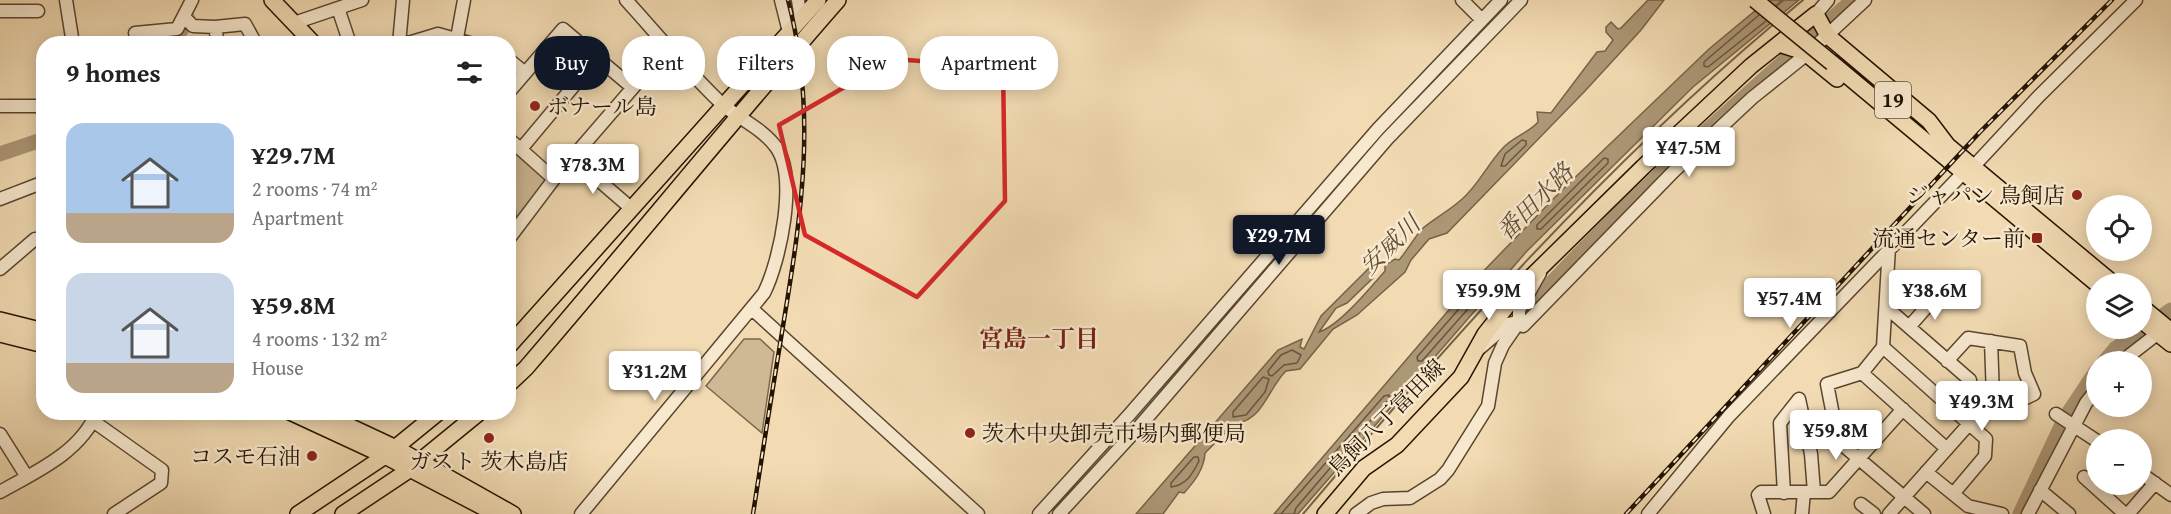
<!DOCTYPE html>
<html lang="en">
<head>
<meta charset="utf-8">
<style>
  body { margin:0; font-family:"Gentium Book Plus","Noto Serif JP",serif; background:#f6f6f6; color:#222; height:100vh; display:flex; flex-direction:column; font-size:22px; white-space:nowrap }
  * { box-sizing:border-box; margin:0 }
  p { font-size:20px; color:#767676 }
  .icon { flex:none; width:33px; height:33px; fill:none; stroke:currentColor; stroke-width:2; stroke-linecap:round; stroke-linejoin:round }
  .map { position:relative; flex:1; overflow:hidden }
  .panel { position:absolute; left:36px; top:36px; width:480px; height:384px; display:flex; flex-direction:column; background:#fff; border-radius:24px; box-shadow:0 3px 15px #0003 }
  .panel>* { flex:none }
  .guide { position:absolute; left:534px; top:36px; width:570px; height:54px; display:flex; gap:12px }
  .controls { position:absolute; left:2086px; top:195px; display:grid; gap:12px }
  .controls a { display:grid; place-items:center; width:66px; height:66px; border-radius:50%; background:#fff; box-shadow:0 3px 15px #0003; font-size:30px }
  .price { position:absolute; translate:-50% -51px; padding:0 14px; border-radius:6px; background:#fff; color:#222; font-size:20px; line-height:39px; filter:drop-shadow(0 2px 3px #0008) }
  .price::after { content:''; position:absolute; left:50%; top:36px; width:18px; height:14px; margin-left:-9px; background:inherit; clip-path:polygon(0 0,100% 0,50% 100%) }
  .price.current { background:#111827; color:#fff }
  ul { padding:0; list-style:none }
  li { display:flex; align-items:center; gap:18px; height:150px; padding:0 30px }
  li span { display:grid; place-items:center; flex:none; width:168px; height:120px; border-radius:18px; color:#555 }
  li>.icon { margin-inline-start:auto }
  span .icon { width:72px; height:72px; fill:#fffc; stroke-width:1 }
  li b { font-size:26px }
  h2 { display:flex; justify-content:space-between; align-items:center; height:72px; padding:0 30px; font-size:26px }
  .pill { padding:0 21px; border-radius:24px; background:#fff; box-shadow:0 3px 15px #0003; font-size:21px; line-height:54px }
  .pill.current { background:#111827; color:#fff }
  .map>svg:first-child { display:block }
  .green { fill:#cfb995; stroke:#7a664b; stroke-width:1.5 }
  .water { fill:#ac9776; stroke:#766247; stroke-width:1.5 }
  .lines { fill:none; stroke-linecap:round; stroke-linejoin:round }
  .shore { stroke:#68553c; stroke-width:1.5 }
  .stream { stroke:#766247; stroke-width:2 }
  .river { stroke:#ac9776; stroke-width:15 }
  .minor-casing { stroke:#58452e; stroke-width:15 }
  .major-casing { stroke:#241301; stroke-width:18 }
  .minor { stroke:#f7e8ce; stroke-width:12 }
  .major { stroke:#f2dbb3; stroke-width:15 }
  .rail-casing { stroke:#241301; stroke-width:4.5 }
  .rail { stroke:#f7e8ce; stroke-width:2; stroke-dasharray:7; stroke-linecap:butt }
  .major-bridge-casing { stroke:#241301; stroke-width:18; stroke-linecap:butt }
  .major-bridge { stroke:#f2dbb3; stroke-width:15 }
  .marked { fill:none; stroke:#d62828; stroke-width:4.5; stroke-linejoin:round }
  .poi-dot { fill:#8f2418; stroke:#f7e8ce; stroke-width:2 }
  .labels { text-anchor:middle; stroke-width:5; stroke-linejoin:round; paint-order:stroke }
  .shield { fill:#f7e8ce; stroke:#63533e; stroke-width:1.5 }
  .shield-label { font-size:21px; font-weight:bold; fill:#241301 }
  .poi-label { font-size:22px; fill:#241301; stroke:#f7e8ce; text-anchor:end }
  .street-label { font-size:22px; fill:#241301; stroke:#f7e8ce }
  .water-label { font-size:24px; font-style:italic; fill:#614e36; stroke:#f7e8ce }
  .neighbourhood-label { font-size:24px; font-weight:bold; fill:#7a1f14; stroke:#f7e8ce }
</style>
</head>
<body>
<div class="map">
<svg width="2171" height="514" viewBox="0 0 2171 514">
  <rect width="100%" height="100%" fill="#f2dbb3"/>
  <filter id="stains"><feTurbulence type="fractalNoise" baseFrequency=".00333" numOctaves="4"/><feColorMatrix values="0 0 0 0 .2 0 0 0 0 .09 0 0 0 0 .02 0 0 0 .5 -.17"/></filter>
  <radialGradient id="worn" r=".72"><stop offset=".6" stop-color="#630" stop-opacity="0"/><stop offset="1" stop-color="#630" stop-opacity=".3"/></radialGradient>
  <path class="green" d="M508,143L548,181L517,222L511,172H509Z
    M744,339H760L774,352L762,433L706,386Z"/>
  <path class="water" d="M1648,0H1664L1641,30L1585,91L1447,233L1429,239L1411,260L1405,272L1357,315L1333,329L1300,369L1286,371C1269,387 1264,418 1238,423L1230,433L1224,434L1205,453C1204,469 1195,481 1184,493L1179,492L1163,514H1136L1278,350L1302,339L1300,347L1304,349L1321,316L1369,268L1373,278L1347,303L1336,308L1319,332C1339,326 1370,288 1385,271V265L1395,259L1399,260C1407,251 1418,232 1423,228C1435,218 1450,210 1461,200C1478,186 1487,165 1502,149C1512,137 1529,133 1538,122L1537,112L1551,113L1597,52L1605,51L1613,40L1606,32V27L1611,22L1618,29L1621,28Z
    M1768,0H1782L1762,18L1784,0H1799L1693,87L1527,251L1298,514H1274L1472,283L1562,190L1709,49Z"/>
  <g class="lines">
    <path class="shore" d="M1759,15L1704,62V66L1708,67L1766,21
      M1522,140L1526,141V145L1505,166H1501L1505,154Z
      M1604,158L1608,159V163L1541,229H1537V225Z
      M1491,272L1495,273L1496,277L1422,361H1418L1417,357Z
      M1292,350L1301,355L1297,363L1284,365L1272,376L1269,375L1268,371L1281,355Z
      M1263,377L1269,379L1265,392L1246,415L1233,417V412Z
      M1194,457H1198L1199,461C1192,475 1186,485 1171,487V483Z
      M1281,514L1384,396L1389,395V399L1296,508L1294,514"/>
    <path class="stream" d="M1784,16L1803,0
      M1303,514C1450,340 1601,170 1775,23"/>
    <path class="river" d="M169,44L175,40L188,19
      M0,154L44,139
      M1523,314C1625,200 1739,101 1853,0
      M2104,362L2115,349L2171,310
      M2020,514L2065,418L2097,370"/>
    <g class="minor-casing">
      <path id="minor" d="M66,0L73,44
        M781,0L789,32
        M798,0L801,19
        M1462,0L1482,20
        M338,8L350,44
        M0,11H38
        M1816,14L1828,0
        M184,17L193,26L215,27L245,24L256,44
        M294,23L362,0
        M215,27L218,44
        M135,33L177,29L192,0
        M457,38L464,0
        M399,44L403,0
        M405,44L438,34L473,44
        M508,59L525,73
        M508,93L563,29L633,88
        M0,106H44
        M508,138L554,179
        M521,149L597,58
        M573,158L632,209
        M1974,166L2039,96L2136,0
        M0,199L44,182
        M508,240L554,179L669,46
        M1889,247L1883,347L1862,373L1827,384L1838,441L1924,514
        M0,269L35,239H44
        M1886,307L1970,380L1950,406
        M752,309L978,514
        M1909,327L1938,294
        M1883,347L1986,439L1985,456L1953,494
        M1480,348L1508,324L1519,322L1523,326L1674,171L1752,98L1807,54L1865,0
        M1947,361L1968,338L2020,346L2025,373L2034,394L2003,409L1991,399
        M2121,362L2157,334
        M1862,373L1947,449
        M1799,399L1811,454L1814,492
        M2056,414L2097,441
        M93,421L162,470L161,483L114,514
        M0,434L27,477
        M1926,472L1968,506L2002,514
        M2142,474L2171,495
        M2084,477L2125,514
        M2040,490L2069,514
        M0,492C35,472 80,453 97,412
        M1784,493L1780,423L1799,399
        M1861,504L1874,514
        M581,514L764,293C780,261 798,177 776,147C762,128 739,119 722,104C688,72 657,34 626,0
        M1039,514L1129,415L1378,129L1501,0
        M1059,514L1139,427L1387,139L1521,0
        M1356,514L1371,503L1383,499L1410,498L1440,479L1448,470L1488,406L1495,363L1503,345L1519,322V310L1540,273
        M1648,514L1729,416L1964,172
        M1764,514L1758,495L1761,492H1829L1903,409
        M1802,514L1804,492
        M1889,514L1993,397L1991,341
        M2028,514L2086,403L2097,389
        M2128,514L2155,483"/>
    </g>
    <g class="major-casing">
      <path id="major" d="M272,0L314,44
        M1779,44L1804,52L1837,79
        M1832,63L2097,284
        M1941,140L2114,284
        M2142,307L2171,331
        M0,320L44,331
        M2142,321L2171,344
        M0,334L44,345
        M508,347L818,0
        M508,385L526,368C631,246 732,121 838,0
        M290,412L385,456L496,514
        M319,412L396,448L513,514
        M298,514L385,456L439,412
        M343,514L409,470L480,412
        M1325,514L1364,468L1397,445L1461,377L1485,334L1526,282L1643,167L1751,66L1816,14L1828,36L1929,121L1948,146"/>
    </g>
    <use href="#minor" class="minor"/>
    <use href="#major" class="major"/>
    <g class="rail-casing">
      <path id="rail" d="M753,514C763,449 773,385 784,320C802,211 817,110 788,0
        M1626,514L1980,132L2112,0"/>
    </g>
    <use href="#rail" class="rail"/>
    <g class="major-bridge-casing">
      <path id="major-bridge" d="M1755,0L1832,63"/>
    </g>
    <use href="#major-bridge" class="major-bridge"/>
  </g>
  <path class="marked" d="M893,59L1003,67L1005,201L917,297L805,235L779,125Z"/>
  <g class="poi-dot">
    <circle cx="535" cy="106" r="6"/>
    <circle cx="2077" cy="195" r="6"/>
    <rect x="2031" y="232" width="12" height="12" rx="3"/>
    <circle cx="970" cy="433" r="6"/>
    <circle cx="489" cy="438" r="6"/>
    <circle cx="312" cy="456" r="6"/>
  </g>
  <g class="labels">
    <rect class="shield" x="1875" y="82" width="36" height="36" rx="4.5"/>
    <g class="shield-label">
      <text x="1893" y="107">19</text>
    </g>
    <g class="poi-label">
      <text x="547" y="114" text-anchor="start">ボナール島</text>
      <text x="2065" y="203">ジャパン 鳥飼店</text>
      <text x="2025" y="246">流通センター前</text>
      <text x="982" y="441" text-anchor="start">茨木中央卸売市場内郵便局</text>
      <text x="300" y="464">コスモ石油</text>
      <text x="489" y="469" text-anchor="middle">ガスト 茨木島店</text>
    </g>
    <g class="street-label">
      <text transform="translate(1386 417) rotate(-45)" y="8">鳥飼八丁富田線</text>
    </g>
    <g class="water-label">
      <text transform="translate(1535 202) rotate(-45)" y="8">番田水路</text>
      <text transform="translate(1390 245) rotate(-44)" y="8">安威川</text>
    </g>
    <g class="neighbourhood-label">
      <text x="1039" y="347">宮島一丁目</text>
    </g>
  </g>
  <rect width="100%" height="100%" filter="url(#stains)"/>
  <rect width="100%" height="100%" fill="url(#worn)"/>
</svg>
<div class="controls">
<a><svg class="icon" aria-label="locate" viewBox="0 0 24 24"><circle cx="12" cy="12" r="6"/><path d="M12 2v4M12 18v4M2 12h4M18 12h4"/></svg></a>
<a><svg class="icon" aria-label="layers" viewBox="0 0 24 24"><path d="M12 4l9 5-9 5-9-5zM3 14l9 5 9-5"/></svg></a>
<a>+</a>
<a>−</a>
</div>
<b class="price" style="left:1689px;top:178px">¥47.5M</b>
<b class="price" style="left:593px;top:195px">¥78.3M</b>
<b class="price current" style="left:1279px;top:266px">¥29.7M</b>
<b class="price" style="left:1489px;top:321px">¥59.9M</b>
<b class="price" style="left:1935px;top:321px">¥38.6M</b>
<b class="price" style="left:1790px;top:329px">¥57.4M</b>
<b class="price" style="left:655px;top:402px">¥31.2M</b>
<b class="price" style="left:1982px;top:432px">¥49.3M</b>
<b class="price" style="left:1836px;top:461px">¥59.8M</b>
<div class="guide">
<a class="pill current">Buy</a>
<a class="pill">Rent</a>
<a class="pill">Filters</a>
<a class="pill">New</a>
<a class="pill">Apartment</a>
</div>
<section class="panel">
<h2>9 homes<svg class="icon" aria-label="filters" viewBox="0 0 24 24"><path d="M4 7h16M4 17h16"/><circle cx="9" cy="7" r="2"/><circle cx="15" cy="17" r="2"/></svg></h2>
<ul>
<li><span style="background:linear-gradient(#a9c7e8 75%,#b9a48a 0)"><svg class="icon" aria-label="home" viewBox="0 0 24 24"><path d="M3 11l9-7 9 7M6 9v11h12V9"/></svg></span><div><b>¥29.7M</b><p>2 rooms · 74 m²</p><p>Apartment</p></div></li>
<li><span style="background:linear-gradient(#c9d6e8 75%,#b9a48a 0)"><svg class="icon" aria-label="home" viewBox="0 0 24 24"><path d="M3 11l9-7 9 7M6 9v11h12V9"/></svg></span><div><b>¥59.8M</b><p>4 rooms · 132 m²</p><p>House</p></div></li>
</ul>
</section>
</div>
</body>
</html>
